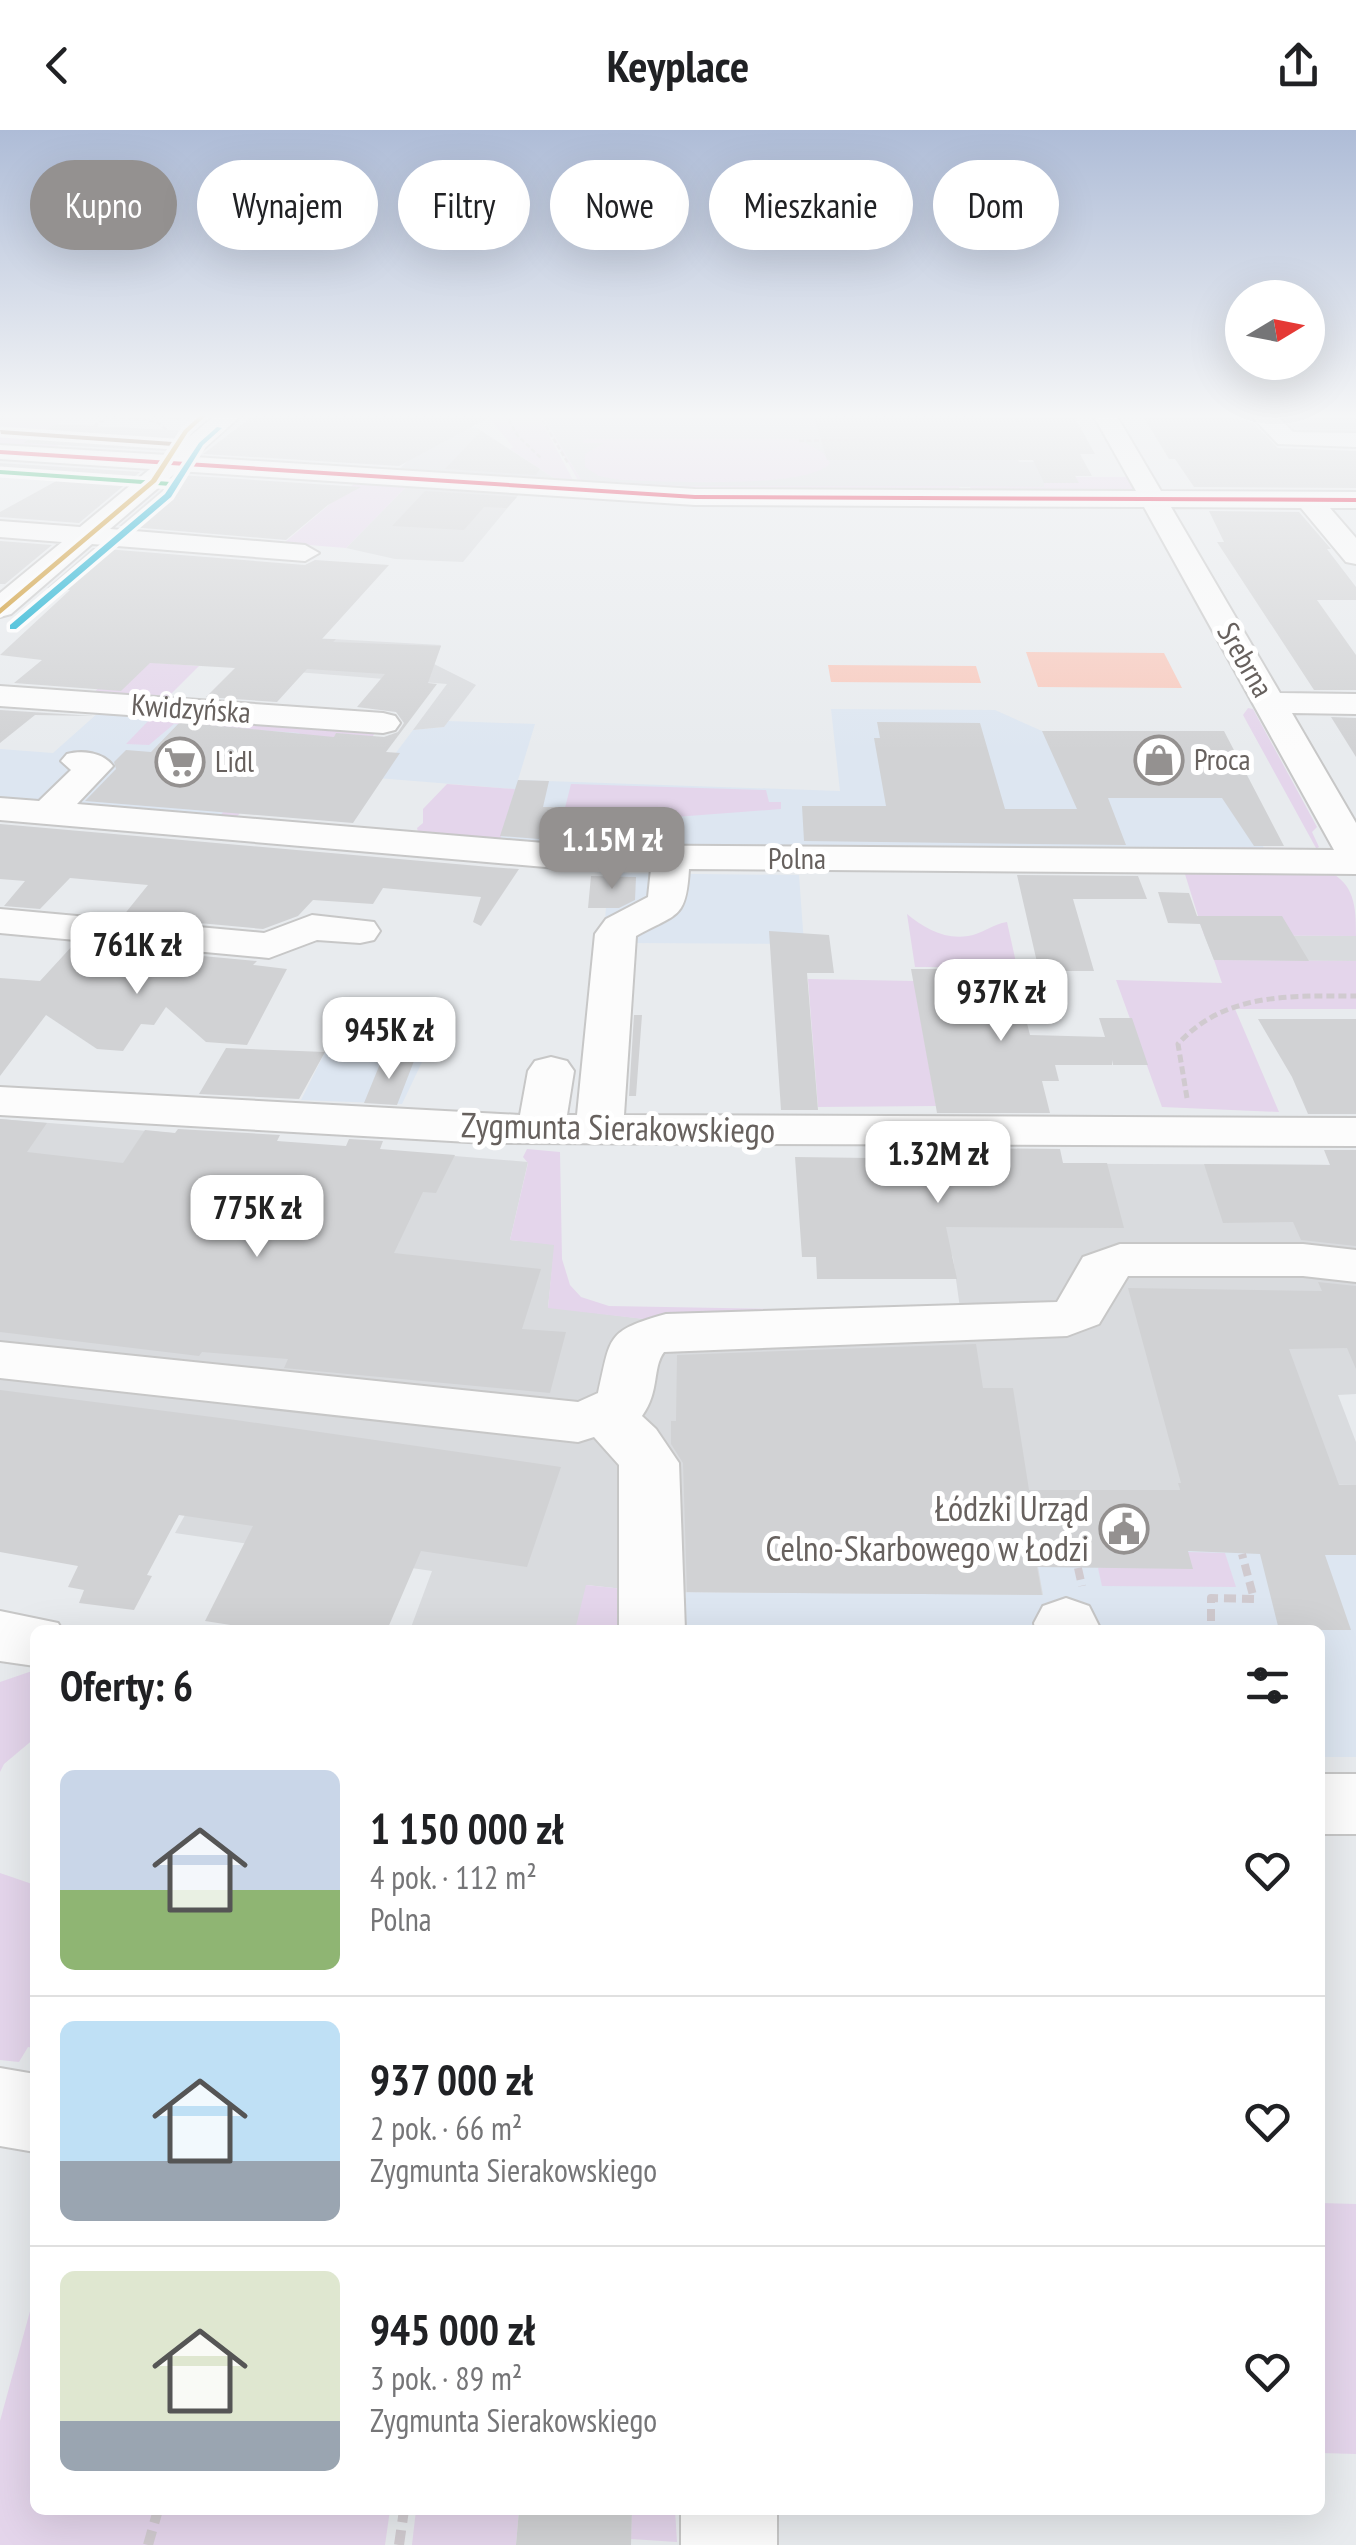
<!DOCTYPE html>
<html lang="pl">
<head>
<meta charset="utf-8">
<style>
  body { margin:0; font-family:"PT Sans Narrow",sans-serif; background:#f6f6f6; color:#202124; height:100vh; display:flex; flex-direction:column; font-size:38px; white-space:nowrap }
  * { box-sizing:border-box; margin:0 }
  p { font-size:32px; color:#757577 }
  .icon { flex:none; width:55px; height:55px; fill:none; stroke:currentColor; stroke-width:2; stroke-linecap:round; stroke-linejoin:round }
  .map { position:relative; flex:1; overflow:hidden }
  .drawer { position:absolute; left:30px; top:1495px; width:1295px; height:890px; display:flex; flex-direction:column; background:#fff; border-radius:15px; box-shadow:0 10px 40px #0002 }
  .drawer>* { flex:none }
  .banner { position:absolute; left:30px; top:30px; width:1298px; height:90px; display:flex; gap:20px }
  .needle { width:65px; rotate:80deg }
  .controls { position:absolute; left:1225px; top:150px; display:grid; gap:20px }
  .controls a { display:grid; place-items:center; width:100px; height:100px; border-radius:50%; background:#fff; box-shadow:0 10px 40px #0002; font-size:50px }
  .price { position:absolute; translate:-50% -85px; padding:0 22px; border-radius:20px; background:#fff; color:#222; font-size:32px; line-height:65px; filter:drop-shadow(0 2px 5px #0008) }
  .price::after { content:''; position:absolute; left:50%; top:60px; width:30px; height:22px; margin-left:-15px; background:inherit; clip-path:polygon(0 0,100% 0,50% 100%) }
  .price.on { background:#949190; color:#fff }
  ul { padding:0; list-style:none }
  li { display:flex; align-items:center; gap:30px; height:250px; padding:0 30px }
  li+li { border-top:2px solid #e0e0e0 }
  li span { display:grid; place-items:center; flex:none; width:280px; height:200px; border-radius:15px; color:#555 }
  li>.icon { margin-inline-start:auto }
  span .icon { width:120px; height:120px; fill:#fffc; stroke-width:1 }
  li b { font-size:42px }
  h2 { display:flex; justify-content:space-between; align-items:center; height:120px; padding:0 30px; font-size:42px }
  .pill { padding:0 35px; border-radius:45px; background:#fff; box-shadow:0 10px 40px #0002; font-size:35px; line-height:90px }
  .pill.on { background:#949190; color:#fff }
  header { display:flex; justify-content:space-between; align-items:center; height:130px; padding:0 30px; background:#fff; font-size:45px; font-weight:700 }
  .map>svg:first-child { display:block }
  .commercial { fill:#dde6f1 }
  .industrial { fill:#d9dbde }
  .education { fill:#d8dbe0 }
  .green { fill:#e4d5eb }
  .water { fill:#f8c9bd }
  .building { fill:#d1d2d4 }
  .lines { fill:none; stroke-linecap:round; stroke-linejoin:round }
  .minor-casing { stroke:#c7c7c7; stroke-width:4 }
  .path-far3 { stroke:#d0cacf; stroke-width:2.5; stroke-dasharray:5 2.5; stroke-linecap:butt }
  .path-far2 { stroke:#d0cacf; stroke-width:5; stroke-dasharray:8 4; stroke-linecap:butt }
  .path-far1 { stroke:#d0cacf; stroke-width:8; stroke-dasharray:12 6; stroke-linecap:butt }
  .path { stroke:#d0cacf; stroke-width:10; stroke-dasharray:15 8; stroke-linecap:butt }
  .minor { fill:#fcfcfc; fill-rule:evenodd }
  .bus-1-casing { stroke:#fff; stroke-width:7 }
  .bus-2-casing { stroke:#fff; stroke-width:7 }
  .bus-3-casing { stroke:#fff; stroke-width:7 }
  .bus-1 { fill:#e4002b; fill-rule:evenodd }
  .bus-2 { fill:#00a651; fill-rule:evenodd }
  .bus-3 { fill:#7a4b2a; fill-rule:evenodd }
  .tram-1-casing { stroke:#fff; stroke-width:7 }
  .tram-2-casing { stroke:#fff; stroke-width:7 }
  .tram-1 { fill:#cc911c; fill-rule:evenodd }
  .tram-2 { fill:#00a9ce; fill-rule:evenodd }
  .labels { text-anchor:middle; stroke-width:10; stroke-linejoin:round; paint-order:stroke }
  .far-street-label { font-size:30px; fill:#67615e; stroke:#fff }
  .far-poi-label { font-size:30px; fill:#67615e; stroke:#fff; text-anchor:start }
  .street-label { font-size:35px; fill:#67615e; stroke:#fff }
  .poi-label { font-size:35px; fill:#67615e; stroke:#fff; text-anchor:end }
</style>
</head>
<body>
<header><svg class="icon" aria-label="back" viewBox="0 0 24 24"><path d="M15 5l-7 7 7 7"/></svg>Keyplace<svg class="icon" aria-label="share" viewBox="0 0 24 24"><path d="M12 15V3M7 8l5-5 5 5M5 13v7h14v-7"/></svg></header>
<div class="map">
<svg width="1356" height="2415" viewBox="0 0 1356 2415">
  <rect width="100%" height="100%" fill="#e8ebee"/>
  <path class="commercial" d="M831,579L995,580L1042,601H1205L1264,718L603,714L499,710L514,659L377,648L413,600L444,597L448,591L535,594L518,650L840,661Z
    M98,583L305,598L230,690L0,670V619L53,623Z
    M609,743L799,745L804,814L629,813L602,824Z
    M325,922L384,926L383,929L422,932L402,974L301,970Z
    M1178,1353L1356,1355V1627H1320V1500H674L675,1462L1042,1464L1032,1407L1179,1359Z"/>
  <path class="industrial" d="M1268,283H1356V307H1311L1286,301Z
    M407,356L519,364L463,432L395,429L346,418Z
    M314,508L441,515L434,534L476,555L444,597L413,600L447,554L284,541Z
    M1204,805L1356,806V831L1214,830Z
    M0,989L528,1032L510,1110L555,1114L548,1177L661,1191L960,1178L953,1128L913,1033L1356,1035V1264L1338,1265L1356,1312V1355L1179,1353L1180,1360L1033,1408L1043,1465L651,1462L587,1455L582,1500H410L432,1441L175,1403L219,1324L0,1294Z"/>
  <path class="education" d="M541,283H998L1019,332H1068L1079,353H1045V357L684,356L581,350Z
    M386,294L477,298L560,352L397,341L421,319Z"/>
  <path class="green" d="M16,283H76L35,306L75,305L52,319L0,315V290Z
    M485,283H537L574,352H560L510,319L513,317Z
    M540,283L581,350L684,356H959L960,361L733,360L579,352Z
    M584,309H799L823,323L830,333C809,360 659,351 620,350L599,346L585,337V324L604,313H583Z
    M1075,347H1127L1135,361H971L970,356L1044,357V353H1078Z
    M355,353L407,356L346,418L284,413Z
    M128,531L199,536L164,571L91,565Z
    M1248,578L1253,579L1317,697L1312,702L1319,717L1311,722H1174L1172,717L1316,718L1243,585Z
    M152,587L375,603L350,638L276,642L233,691L219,687L258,640L300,603L174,594L149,615L126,614Z
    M447,654L515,659L500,710L592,714V718L419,706L417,698L423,693V679Z
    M571,654L766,660L769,672H781V679L662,688L585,683L586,678H565Z
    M1184,741L1333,744C1356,757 1356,782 1356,806L1204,805Z
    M907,784C924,798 945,810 968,806C982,804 993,794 1007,792L1017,837H915Z
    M1214,830L1356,831V879H1235L1279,982L1162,977L1116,850L1222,853Z
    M808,849L914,851L936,976L818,977Z
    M527,1019L560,1022L562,1129L570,1155L581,1167L609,1176L773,1179L783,1183L661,1191L548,1178L554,1115L510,1110L528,1033L523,1027Z
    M1188,1422L1225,1423L1236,1457L1102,1456L1098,1438Z
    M586,1455L633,1460L624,1500H575Z
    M35,1540V1608L4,1634L0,1642V1552Z
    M0,1743L35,1755V1918L28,1917L19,1932L0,1930Z
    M1320,2073L1356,2074V2324L1320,2323Z
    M35,2163V2380H390L385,2415H0V2291Z
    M416,2380H519L516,2415H412Z
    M632,2380H675L677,2412L631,2409Z"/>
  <path class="water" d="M1026,522L1164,523L1182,558L1038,557Z
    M828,535L976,536L981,553L831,552Z"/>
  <path class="building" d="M257,283H497L399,336L203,324Z
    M813,283H981L984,288H1075L1095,324H1080L1092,346H1075L1079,353H1044L1033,330H827Z
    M1144,288H1232L1252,292L1278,318L1356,321V358L1194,357L1175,329H1169Z
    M1288,292H1356V299L1295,298Z
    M56,294L190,301L166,321L23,313Z
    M481,301L540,339L536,345L445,339Z
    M0,333L140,342L79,393L0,387V382L60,349L0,343Z
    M179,345L361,357L328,375L286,410L119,396Z
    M425,361L517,367L507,378L484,377L464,400L392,396Z
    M1209,381L1299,382L1331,419H1327L1356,457V470H1317L1356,525V560H1314L1217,412H1224Z
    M0,411L52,415L5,454H0Z
    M93,418L305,435L315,430L389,435L322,509H336L333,512L441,516L428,553L437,554L386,622L400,623L353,693L85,671L116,639L114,632L126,620L151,622L180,592L334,607L336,603L384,607L398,602L404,593L396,582L357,577L385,544L307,539L277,572L206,567L235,538L150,533L121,561L14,553L42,530L0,525L70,460L47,458Z
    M0,580L94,586L35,585L0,613Z
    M1331,587L1356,588V627Z
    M877,592L980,593L1005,679H1077L1042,601H1224L1284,716H1254L1222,668H1108L1126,715L804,711L802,676H886L874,608H880Z
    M518,650L549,651L543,677H560L539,709L500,706Z
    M0,694L490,737L519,739L481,796L473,792L481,767L383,758L373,774L313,770L298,786L263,799L123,786L148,755L70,748L40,779L4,776L25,751L0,749Z
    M1017,745L1138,746L1147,769H1073L1094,841H1039Z
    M591,746L636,747L635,770L619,778H588Z
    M1158,762L1189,763L1197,786H1282L1309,831L1214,830L1200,794L1168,793Z
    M769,801L829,805L834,843H807L818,980H781Z
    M74,814L257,831L253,835L287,839L247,915L206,912L166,877L154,895L141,894L123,921L97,919L46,885L0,946V848L40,851Z
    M911,839H1013L1030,905L1105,907L1099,888H1132L1148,935H1113L1112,930V935H1055L1059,951H1042L1050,983H937Z
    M634,885H642L636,966H629Z
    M1258,889H1356V984H1308L1292,947Z
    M226,918L325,922L299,969L199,964Z
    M382,929L414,931L397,975L364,973Z
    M0,989L47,993L27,1022L123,1033L145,1000L175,1003L178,999L280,1005L277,1011L346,1016L349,1009L383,1011L380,1019L455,1025L436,1063L423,1062L394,1123L541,1139L522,1199L566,1202L550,1263L284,1238L288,1229L202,1222L199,1226L0,1202Z
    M943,1018L1060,1019L1063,1033H1107L1124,1098L946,1097L957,1149H817L816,1127H802L795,1027L945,1029Z
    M1324,1020H1356V1116L1301,1110L1293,1092L1223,1093L1204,1034L1330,1035Z
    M1318,1152L1356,1156V1239L1347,1218L1289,1219L1339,1355H1356V1425H1325L1351,1500H1279L1260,1424L1188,1421L1193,1439L1037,1437L1042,1465L687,1462L683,1333L671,1314V1291H676L677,1225L976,1214L983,1258H1013L1029,1360H1180L1178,1353H1181L1128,1158L1322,1161Z
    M0,1260L236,1290L561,1337L527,1437L421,1421L387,1500H263L205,1491L253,1396L179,1385L147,1445L152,1446L134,1480L79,1473L84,1460L68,1457L78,1436L0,1422Z
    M519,2380H632L631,2415H516Z"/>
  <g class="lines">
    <g class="minor-casing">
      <path id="minor" d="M218,283H244L194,327L695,359L1136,361L1092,283H1115L1161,361L1356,362V378H1330L1356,408V434L1346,432L1301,378L1171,377L1280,563L1356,564V584L1292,583L1356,693V744L689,739C686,789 678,783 636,806L624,985L1356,988V1016L486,1013L0,985V957L520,985L528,941L535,931L551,927L567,931L574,941L567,985H577L595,804L606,789L648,767L651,739H568L0,690V668L39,671L71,640L61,631L67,624C82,620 103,622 113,636L77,674L568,715L1334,720L1144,377L695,375L178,341L110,399L305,415L319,423L305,431L92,414L11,484L0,487V463L62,412L0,407V391L80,397L150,339L0,329V315L167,325Z
        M1253,283H1274L1293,302L1356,303V317L1278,314L1255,290Z
        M0,556L383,583L395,586L400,593L395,600L383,603L0,576Z
        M0,779L264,803L312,785L374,792L380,801L374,810L360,813L317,810L269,828L0,803Z
        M1120,1114H1303L1356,1120V1152L1303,1146H1128L1099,1194L1067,1206L664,1222C652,1238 660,1261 642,1286L656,1299L679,1333L685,1500H619V1335L594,1307L578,1312L0,1248V1212L578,1272L598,1263C611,1207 605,1201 666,1184L1057,1172L1083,1127Z
        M1066,1468L1089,1476L1101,1500H1035L1034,1493L1043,1476Z
        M0,1481L58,1493L62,1500H35V1536L0,1531Z
        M1320,1644H1356V1704H1320Z
        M0,1938L35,1944V2022L0,2016Z
        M681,2380H777V2415H681Z"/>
    </g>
    <path class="path-far3" d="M137,283L179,289
      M505,283L518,306L541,328
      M538,283L568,333
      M97,286L155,291L167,300
      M0,289L11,283
      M87,300L116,283
      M799,311L870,309"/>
    <path class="path-far2" d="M1187,968L1178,914C1225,862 1291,866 1356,866"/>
    <path class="path-far1" d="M1078,1438L1082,1456
      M1211,1491V1468L1254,1469L1242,1424"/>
    <path class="path" d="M148,2415L158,2380
      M399,2415L404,2380"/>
    <use href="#minor" class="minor"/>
    <g class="bus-1-casing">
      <path id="bus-1" d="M0,320L695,365L1356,368V372L695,369L0,324Z"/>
    </g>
    <g class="bus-2-casing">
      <path id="bus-2" d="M0,340L171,352L174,354L171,356L0,344Z"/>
    </g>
    <g class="bus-3-casing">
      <path id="bus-3" d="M0,300L173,312L176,314L173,316L1,304Z"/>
    </g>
    <use href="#bus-1" class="bus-1"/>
    <use href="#bus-2" class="bus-2"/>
    <use href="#bus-3" class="bus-3"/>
    <g class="tram-1-casing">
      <path id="tram-1" d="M203,283H209L188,302L156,352L0,484V478L151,350L184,300Z"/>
    </g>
    <g class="tram-2-casing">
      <path id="tram-2" d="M217,297L222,298L203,315L171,367L16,499H10V495L165,364L199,313Z"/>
    </g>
    <use href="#tram-1" class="tram-1"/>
    <use href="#tram-2" class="tram-2"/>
  </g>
  <linearGradient id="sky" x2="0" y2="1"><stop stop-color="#aebcd7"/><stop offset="0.46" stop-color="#f5f6f7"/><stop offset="1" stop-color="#f5f6f7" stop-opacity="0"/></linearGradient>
  <rect width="1356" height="621" fill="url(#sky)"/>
  <defs>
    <g id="shop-ring" transform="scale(2.5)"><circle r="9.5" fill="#fff" stroke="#949190" stroke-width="1.5"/><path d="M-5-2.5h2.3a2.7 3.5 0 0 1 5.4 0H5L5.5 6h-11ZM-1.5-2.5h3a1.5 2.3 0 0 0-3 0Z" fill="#949190"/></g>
    <g id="supermarket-ring" transform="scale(2.5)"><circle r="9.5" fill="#fff" stroke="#949190" stroke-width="1.5"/><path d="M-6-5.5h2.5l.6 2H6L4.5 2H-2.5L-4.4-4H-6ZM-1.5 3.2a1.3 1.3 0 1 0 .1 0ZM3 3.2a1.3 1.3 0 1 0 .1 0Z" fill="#949190"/></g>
    <g id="civic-ring" transform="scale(2.5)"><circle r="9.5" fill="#fff" stroke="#949190" stroke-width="1.5"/><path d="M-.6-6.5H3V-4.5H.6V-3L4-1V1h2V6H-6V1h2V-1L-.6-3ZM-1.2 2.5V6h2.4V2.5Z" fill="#949190"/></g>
  </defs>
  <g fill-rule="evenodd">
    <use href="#shop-ring" x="1159" y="630"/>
    <use href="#supermarket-ring" x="180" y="632"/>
    <use href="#civic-ring" x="1124" y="1399"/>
  </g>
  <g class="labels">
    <g class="far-street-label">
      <text transform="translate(1245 530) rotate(60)" y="10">Srebrna</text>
      <text transform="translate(191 579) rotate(4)" y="10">Kwidzyńska</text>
      <text x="797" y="739">Polna</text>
    </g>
    <g class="far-poi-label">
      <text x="1194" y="640">Proca</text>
      <text x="215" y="642">Lidl</text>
    </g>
    <g class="street-label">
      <text transform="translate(618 998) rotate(1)" y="12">Zygmunta Sierakowskiego</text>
    </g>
    <g class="poi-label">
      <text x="1089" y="1391">Łódzki Urząd<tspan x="1089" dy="40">Celno-Skarbowego w Łodzi</tspan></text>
    </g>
  </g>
</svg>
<div class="controls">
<a><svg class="needle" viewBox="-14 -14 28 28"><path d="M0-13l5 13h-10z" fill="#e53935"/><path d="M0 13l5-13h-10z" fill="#757577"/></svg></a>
</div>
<b class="price on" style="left:612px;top:762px">1.15M zł</b>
<b class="price" style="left:137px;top:867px">761K zł</b>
<b class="price" style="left:1001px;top:914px">937K zł</b>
<b class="price" style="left:389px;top:952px">945K zł</b>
<b class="price" style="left:938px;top:1076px">1.32M zł</b>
<b class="price" style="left:257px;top:1130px">775K zł</b>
<div class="banner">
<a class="pill on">Kupno</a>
<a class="pill">Wynajem</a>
<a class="pill">Filtry</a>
<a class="pill">Nowe</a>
<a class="pill">Mieszkanie</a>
<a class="pill">Dom</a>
</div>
<section class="drawer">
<h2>Oferty: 6<svg class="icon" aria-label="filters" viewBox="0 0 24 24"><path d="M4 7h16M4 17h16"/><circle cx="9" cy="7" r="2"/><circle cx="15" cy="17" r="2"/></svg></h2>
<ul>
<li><span style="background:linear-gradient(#c9d6e8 60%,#8fb573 0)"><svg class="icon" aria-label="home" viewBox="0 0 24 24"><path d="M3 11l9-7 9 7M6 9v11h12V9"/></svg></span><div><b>1 150 000 zł</b><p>4 pok. · 112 m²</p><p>Polna</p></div><svg class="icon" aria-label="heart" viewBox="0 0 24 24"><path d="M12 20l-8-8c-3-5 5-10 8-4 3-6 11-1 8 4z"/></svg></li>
<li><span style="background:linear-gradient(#bfe0f5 70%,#9aa5b1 0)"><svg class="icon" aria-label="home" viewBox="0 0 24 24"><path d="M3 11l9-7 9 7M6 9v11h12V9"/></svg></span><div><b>937 000 zł</b><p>2 pok. · 66 m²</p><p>Zygmunta Sierakowskiego</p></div><svg class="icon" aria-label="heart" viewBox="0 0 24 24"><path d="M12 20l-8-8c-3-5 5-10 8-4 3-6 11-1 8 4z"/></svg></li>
<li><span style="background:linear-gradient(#dfe7d0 75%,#9aa5b1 0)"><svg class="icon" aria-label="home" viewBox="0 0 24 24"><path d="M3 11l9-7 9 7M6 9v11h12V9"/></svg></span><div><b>945 000 zł</b><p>3 pok. · 89 m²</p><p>Zygmunta Sierakowskiego</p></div><svg class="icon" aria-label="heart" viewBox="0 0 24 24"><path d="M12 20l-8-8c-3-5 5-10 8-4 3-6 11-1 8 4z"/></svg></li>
</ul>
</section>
</div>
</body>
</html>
